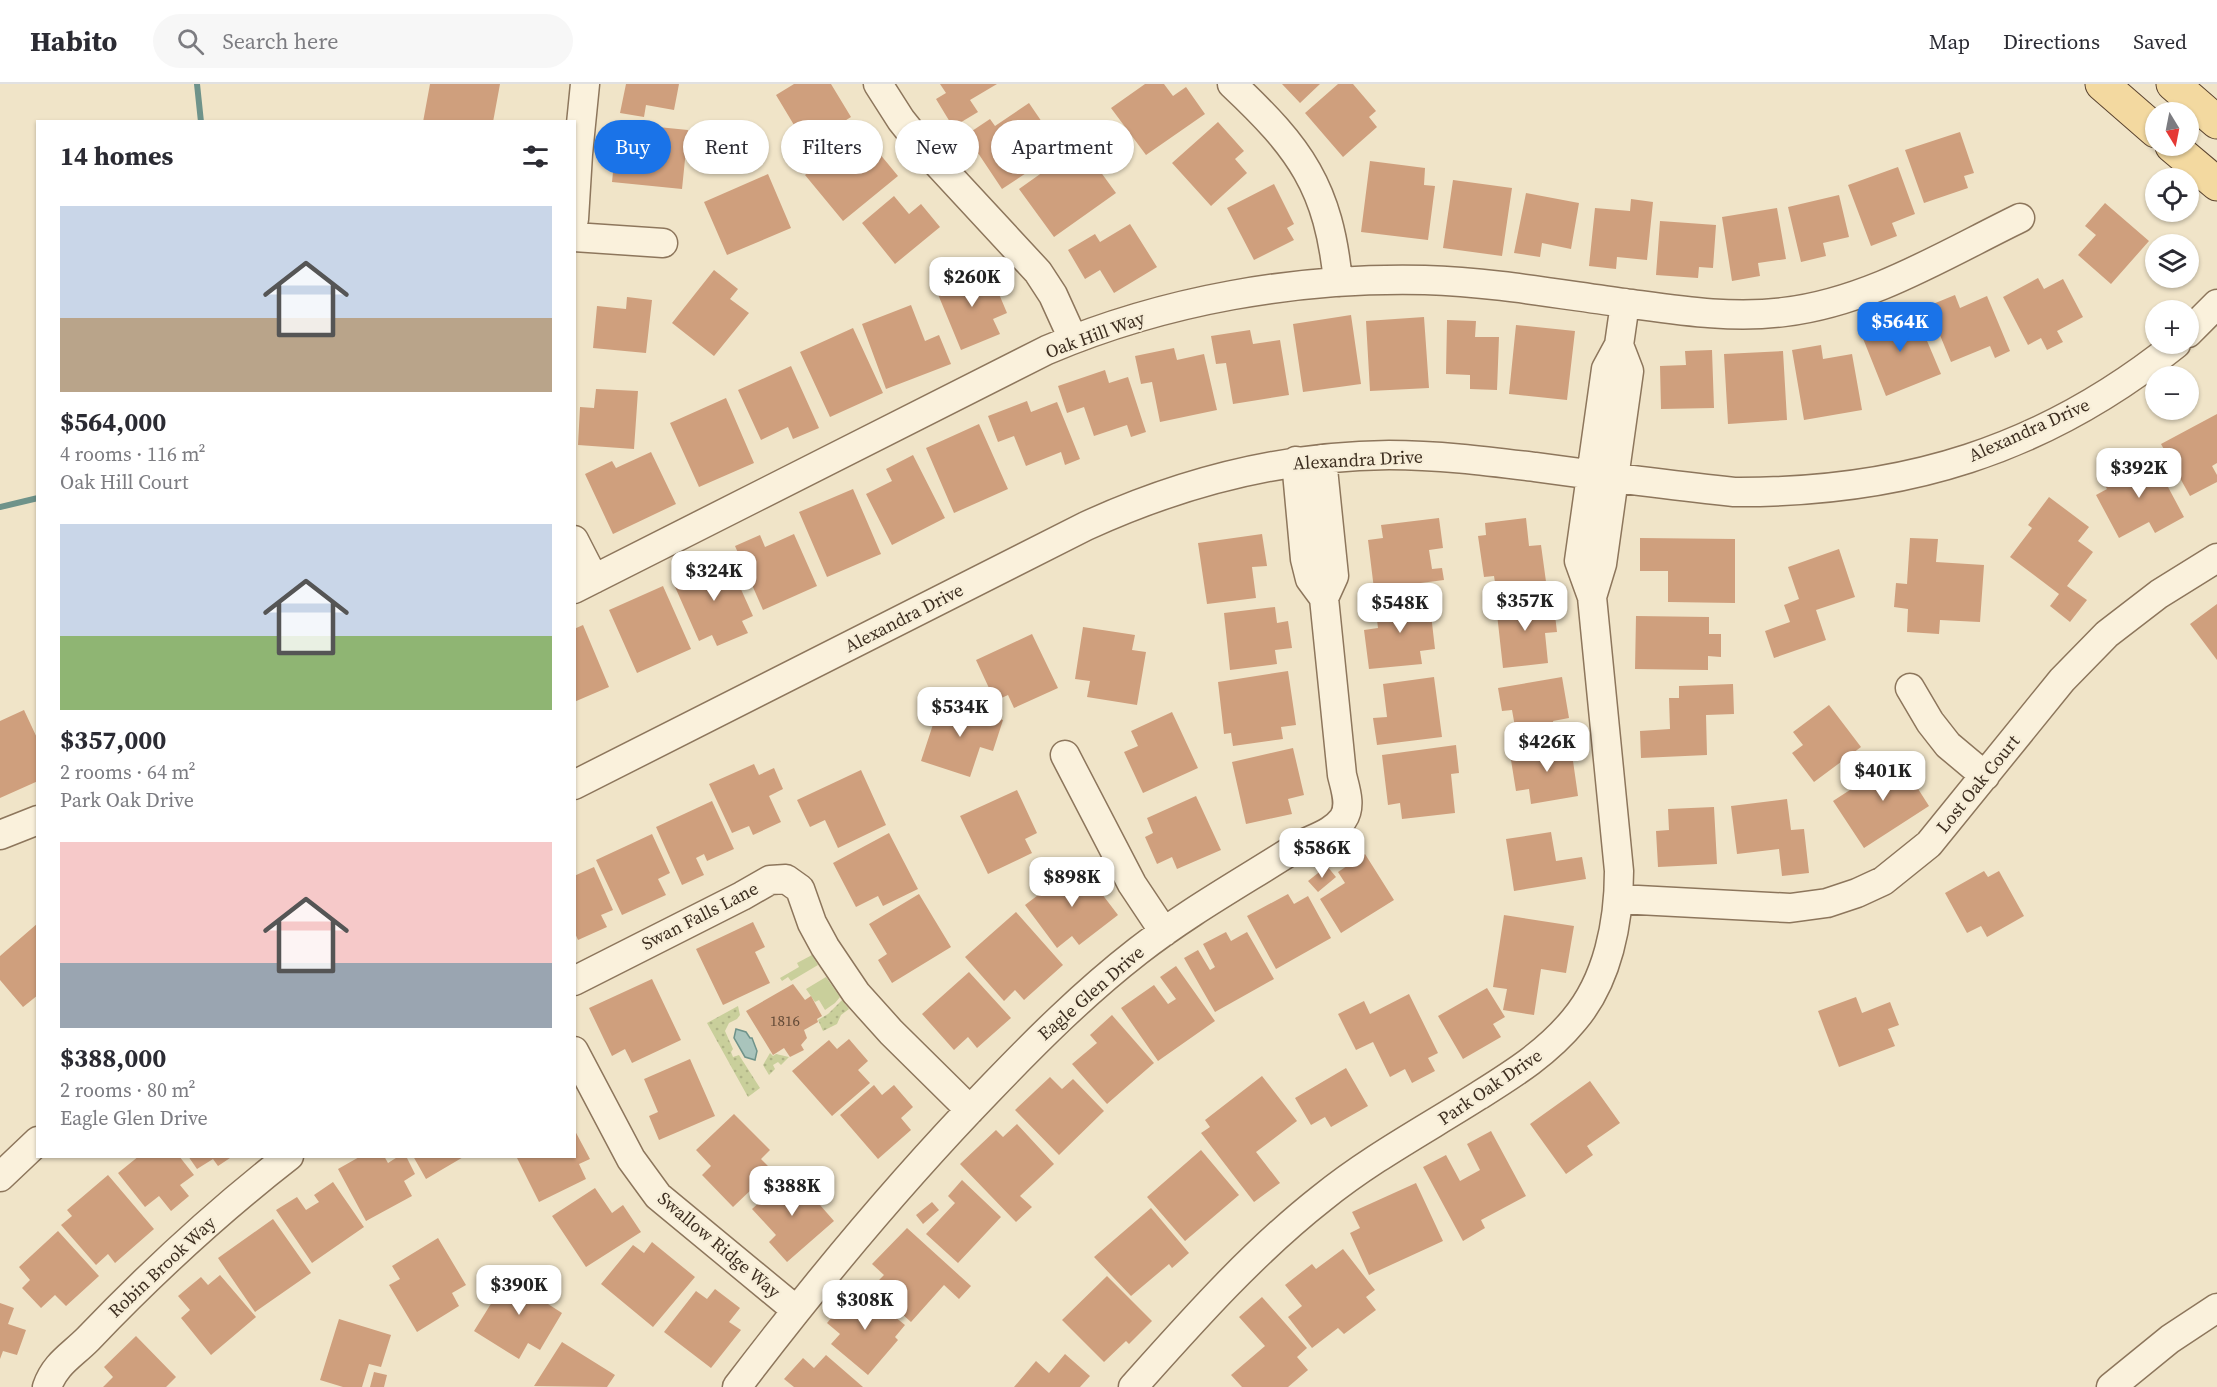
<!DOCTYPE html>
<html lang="en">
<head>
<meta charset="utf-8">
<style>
  body { margin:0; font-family:"Source Serif 4",serif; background:#f7f7f7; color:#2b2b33; height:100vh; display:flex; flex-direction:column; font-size:22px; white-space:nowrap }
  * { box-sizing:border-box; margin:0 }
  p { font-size:20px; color:#7c7c81 }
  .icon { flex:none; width:33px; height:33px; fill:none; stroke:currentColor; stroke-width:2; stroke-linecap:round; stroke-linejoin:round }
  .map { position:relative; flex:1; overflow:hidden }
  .details { position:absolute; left:36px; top:36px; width:540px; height:1038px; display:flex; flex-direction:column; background:#fff; border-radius:0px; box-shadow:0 2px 4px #0004 }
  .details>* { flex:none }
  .top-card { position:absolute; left:594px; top:36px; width:570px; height:54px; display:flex; gap:12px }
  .needle { width:39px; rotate:170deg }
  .controls { position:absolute; left:2145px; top:18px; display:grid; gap:12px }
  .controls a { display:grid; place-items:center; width:54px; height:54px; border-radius:50%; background:#fff; box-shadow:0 2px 4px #0004; font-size:30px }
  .price { position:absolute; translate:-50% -51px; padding:0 14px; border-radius:12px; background:#fff; color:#222; font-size:20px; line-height:39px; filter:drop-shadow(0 2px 3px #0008) }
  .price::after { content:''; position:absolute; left:50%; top:36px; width:18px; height:14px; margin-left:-9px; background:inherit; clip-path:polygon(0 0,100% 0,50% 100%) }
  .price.selected { background:#1a73e8; color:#fff }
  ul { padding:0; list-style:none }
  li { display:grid; align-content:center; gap:12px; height:318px; padding:0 24px }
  li span { display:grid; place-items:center; height:186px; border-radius:0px; color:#555 }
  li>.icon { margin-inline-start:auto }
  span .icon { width:108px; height:108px; fill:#fffc; stroke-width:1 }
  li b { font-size:26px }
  h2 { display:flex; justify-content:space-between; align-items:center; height:72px; padding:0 24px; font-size:26px }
  .tag { padding:0 21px; border-radius:27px; background:#fff; box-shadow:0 2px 4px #0004; font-size:21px; line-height:54px }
  .tag.selected { background:#1a73e8; color:#fff }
  header { display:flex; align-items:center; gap:36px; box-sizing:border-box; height:84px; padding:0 30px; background:#fff; border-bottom:2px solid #e1e1e2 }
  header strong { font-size:28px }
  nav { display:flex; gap:33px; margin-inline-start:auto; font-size:21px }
  .search { width:420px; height:54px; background:#f7f7f7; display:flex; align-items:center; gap:15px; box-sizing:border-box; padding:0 21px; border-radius:33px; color:#7c7c81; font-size:22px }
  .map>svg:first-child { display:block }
  .grass { fill:#c9cf9b }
  .garden { fill:url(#garden-dots) }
  .water { fill:#a9c4bc; stroke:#6f938a; stroke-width:1.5 }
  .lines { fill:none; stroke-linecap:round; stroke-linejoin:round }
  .stream { stroke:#6f938a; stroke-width:6 }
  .building { fill:#cf9f7d }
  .minor-casing { stroke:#8d765c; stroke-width:31 }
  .major-casing { stroke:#5b4430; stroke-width:35 }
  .minor { stroke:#faf1dc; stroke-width:28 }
  .major { stroke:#f3d9a0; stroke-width:33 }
  .labels { text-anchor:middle; stroke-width:4.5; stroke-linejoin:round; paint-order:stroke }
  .number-label { font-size:15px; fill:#624a37 }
  .street-label { font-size:18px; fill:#3d2e20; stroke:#f7eed8 }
</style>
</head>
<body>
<header>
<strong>Habito</strong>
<div class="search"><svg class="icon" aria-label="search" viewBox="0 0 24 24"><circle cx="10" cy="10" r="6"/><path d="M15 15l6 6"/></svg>Search here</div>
<nav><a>Map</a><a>Directions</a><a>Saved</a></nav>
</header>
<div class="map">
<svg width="2217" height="1303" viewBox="0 0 2217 1303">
  <defs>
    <pattern id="garden-dots" width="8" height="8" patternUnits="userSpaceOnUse" patternTransform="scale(1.5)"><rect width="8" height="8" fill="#c9cf9b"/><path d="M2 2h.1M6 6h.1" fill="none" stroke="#aeb285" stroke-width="1.8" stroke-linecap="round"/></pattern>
  </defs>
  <rect width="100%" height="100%" fill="#f0e4c8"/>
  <path class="grass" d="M812,871L818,881L791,897L788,893L782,897L780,894L799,883L797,879Z
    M826,893L840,913L835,919L825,926L819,916L815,918L806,905Z"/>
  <path class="garden" d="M842,916L849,925L841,931L837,940L823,947L818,936L828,930Z
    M738,922L740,931L737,935L729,939L725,947L733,965L731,968L733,973L739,971L760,1004L748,1013L707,939Z
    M770,969L773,972L776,970L789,973L781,981L778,978L773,981L775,985L769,991L763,981Z"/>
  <path class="water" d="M736,945L746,948L750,954H752L757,967L755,976L745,973L734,954Z"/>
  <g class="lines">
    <path class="stream" d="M197,0L201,38
      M0,423L38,414"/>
  </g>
  <path class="building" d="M430,0H500L493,38H423Z
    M626,0H679L674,26L646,21L644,33L620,29Z
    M794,0H831L851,33L806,61L776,11Z
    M940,0H997L970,16L978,28L953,43L936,15L946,9Z
    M1145,0H1164L1173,12L1186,3L1205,30L1146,71L1111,24Z
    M1282,0H1320L1300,19Z
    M1338,0H1353L1376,27L1369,33L1377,43L1343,73L1305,29Z
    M1029,19L1061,66L1002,105L966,51L990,35L995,42Z
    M1218,38L1244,67L1235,75L1247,89L1211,122L1172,79Z
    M618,39L688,46L682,105L612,98Z
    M860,46L898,92L843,137L805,91Z
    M1960,48L1974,89L1964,92L1968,104L1924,119L1905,66Z
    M1081,61L1116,109L1054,153L1019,105Z
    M1370,77L1425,84L1424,101L1435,102L1428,156L1361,148Z
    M1898,83L1915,130L1892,139L1897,152L1871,162L1848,101Z
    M768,90L791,144L727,171L704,118Z
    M1453,96L1512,104L1502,172L1443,164Z
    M1274,100L1294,140L1287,144L1294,156L1254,176L1227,124Z
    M1526,109L1579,119L1571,165L1542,159L1540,173L1514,169Z
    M1839,111L1849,153L1823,159L1826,172L1801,178L1788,123Z
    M894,112L909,130L921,120L940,143L895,180L862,139Z
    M1631,115L1653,118L1647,176L1617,173L1616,185L1589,182L1595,124L1630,127Z
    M2105,119L2149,157L2111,200L2078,171L2096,151L2085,142Z
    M1777,124L1786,175L1758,179L1760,192L1732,197L1722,133Z
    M1660,137L1716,141L1713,184L1699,183L1698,194L1656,191Z
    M1130,140L1157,183L1114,209L1100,186L1085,195L1068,166L1095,150L1100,158Z
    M714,186L738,205L730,215L749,229L714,272L672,239Z
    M972,187L976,197L991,191L1007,229L993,235L1000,250L961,266L935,203Z
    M2038,194L2044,205L2063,195L2083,233L2057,247L2063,258L2047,266L2041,254L2028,261L2003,213Z
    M1955,211L1960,224L1987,212L2010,267L1995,274L1990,262L1951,278L1928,222Z
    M627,213L652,216L646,269L593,264L597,222L626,225Z
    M911,221L925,257L939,251L951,280L886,305L862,240Z
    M1914,226L1941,290L1886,312L1860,247Z
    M1351,231L1361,300L1303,308L1293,240Z
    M1424,233L1429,304L1370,307L1366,237Z
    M1447,236L1476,237L1475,253H1499L1497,306L1470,305V291L1446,290Z
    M1516,241L1575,247L1567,316L1509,310Z
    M853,244L883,309L830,333L800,268Z
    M1250,246L1253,260L1280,256L1289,311L1233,320L1226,279L1216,280L1211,252Z
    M1821,261L1823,275L1852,270L1862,326L1804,336L1792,266Z
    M1174,264L1177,276L1204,270L1217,326L1160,338L1152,298L1141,300L1135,272Z
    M1712,266L1714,324L1661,325L1660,282L1686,281L1685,267Z
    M1783,267L1787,336L1728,340L1724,270Z
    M791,282L819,344L793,355L788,343L761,356L738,306Z
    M1105,286L1109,299L1128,293L1146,348L1131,353L1127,341L1094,352L1084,323L1067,329L1058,302Z
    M596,305L638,307L634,365L578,361L580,323L594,324Z
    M726,314L754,379L699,403L670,339Z
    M1027,317L1031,328L1057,318L1080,375L1065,381L1061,368L1026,382L1014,352L998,358L988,332Z
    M2217,330V379L2212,382L2217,391V398L2190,412L2161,360Z
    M979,340L1008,405L954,429L926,364Z
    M651,368L676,420L613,450L585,390L612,377L616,384Z
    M913,371L945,434L892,461L866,410L892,397L886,385Z
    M2151,371L2184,433L2155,449L2149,438L2119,454L2096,411L2107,405L2102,396Z
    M853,405L881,470L827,493L799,428Z
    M2049,413L2089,443L2078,457L2093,468L2067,502L2087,516L2070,538L2050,522L2059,510L2010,473L2032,444L2028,441Z
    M1439,434L1443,464L1429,466L1432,485L1442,484L1444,496L1374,505L1368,456L1383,454L1381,441Z
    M1526,434L1529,462L1541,461L1547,505L1497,511L1494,492L1484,493L1478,452L1486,451L1485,439Z
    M794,450L817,502L763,526L735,462L760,451L765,463Z
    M1262,450L1267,482L1252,483L1256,514L1207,520L1198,459Z
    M1640,454L1735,455V519L1668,518V487H1640Z
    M1910,454L1938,455L1936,478L1984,481L1980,538L1940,536L1939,550L1907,548L1908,525L1894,523L1896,499L1907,500Z
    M1839,465L1855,513L1816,526L1826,556L1774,574L1765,547L1790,538L1784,521L1799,515L1788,483Z
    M726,472L753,532L742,537L748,549L717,562L712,551L699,557L672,496Z
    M663,502L691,565L637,589L609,526Z
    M1429,513L1435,565L1420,567L1422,580L1369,585L1364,546L1378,544L1375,520Z
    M1553,514L1557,548L1545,549L1548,579L1503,584L1496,521Z
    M2217,520V576L2190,540Z
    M1275,523L1277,539L1288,537L1292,564L1275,566L1277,580L1230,586L1224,529Z
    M1636,532L1709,533V550H1721V573L1708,572V586L1635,585Z
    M583,541L609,603L574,618V545Z
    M1083,543L1135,551L1132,566L1146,568L1137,621L1087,613L1090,597L1075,595Z
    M1032,550L1058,604L1014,624L1008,611L995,617L976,576Z
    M1288,587L1296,641L1281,643L1283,655L1233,662L1231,649L1224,650L1218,598Z
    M1434,593L1442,653L1377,661L1373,634L1387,633L1383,600Z
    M1562,593L1569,634L1553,637L1555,648L1517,654L1512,626L1502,627L1498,604Z
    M1733,600L1734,630L1706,631L1707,671L1641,674L1640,647L1670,645L1669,614H1679V602Z
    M941,616L1003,636L993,667L980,663L970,693L921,677Z
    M1829,621L1861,663L1814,698L1792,669L1803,661L1793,648Z
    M24,626L38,656V697L0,714V637Z
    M1172,628L1198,684L1143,709L1124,668L1138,662L1131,647Z
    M1570,656L1578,712L1531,720L1529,705L1516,707L1511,676L1542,671L1540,660Z
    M1456,661L1459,689L1451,690L1455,729L1402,735L1400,719L1388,721L1382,671Z
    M1293,664L1304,711L1288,715L1292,730L1246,740L1232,678Z
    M1910,673L1922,691L1913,697L1929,722L1864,764L1833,717L1893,678L1896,682Z
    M754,680L759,691L774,684L783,705L769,712L781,738L753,751L749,742L732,749L709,700Z
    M861,686L886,741L838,764L825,736L810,743L797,716Z
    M1017,706L1037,749L1025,755L1032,769L988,790L960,732Z
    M1196,712L1221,766L1177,785L1172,773L1157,780L1145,753L1153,749L1147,734Z
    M1787,715L1791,746L1804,745L1809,789L1782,792L1779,765L1737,770L1731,722Z
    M712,717L734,765L707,777L704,770L696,774L704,791L682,801L656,743Z
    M1714,723L1717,780L1658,783L1656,747L1669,746L1668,725Z
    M1551,748L1556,777L1582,773L1586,795L1514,807L1506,755Z
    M889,749L918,805L883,822L878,812L856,823L833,779Z
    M652,750L670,789L658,795L666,811L622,831L596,776Z
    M1365,770L1394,816L1341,849L1320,815L1345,799L1338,788Z
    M1079,780L1118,831L1079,861L1072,852L1057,864L1025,821Z
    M1327,782L1336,793L1318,808L1308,797Z
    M594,783L613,826L601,831L607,843L578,856L574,847V792Z
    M1984,787L1988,793L1999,787L2024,832L1987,853L1981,842L1967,849L1945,809Z
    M919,810L951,863L892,899L878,876L887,870L869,840Z
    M1288,810L1294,820L1308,812L1331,854L1276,885L1247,832Z
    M1016,828L1063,881L1024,916L1015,906L1004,917L965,873Z
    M1504,831L1574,842L1566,889L1541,885L1534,931L1503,926L1507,905L1493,903Z
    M753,838L765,863L755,868L770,899L723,921L696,865Z
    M38,839V911L23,923L0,896V872Z
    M1226,848L1231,857L1247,848L1274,895L1215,928L1184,874L1198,866L1210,886L1215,883L1203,860Z
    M1176,882L1215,937L1158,977L1121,924L1154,901L1168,920L1176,915L1160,893Z
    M969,888L1011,934L977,964L968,953L954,966L922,930Z
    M652,895L681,956L632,979L625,965L612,972L589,924Z
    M793,900L805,916L811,912L822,932L817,935L818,938L804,946L807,954L801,961L804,966L790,973L784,964L773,971L746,927Z
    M1487,904L1505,933L1493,940L1501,953L1463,975L1438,932Z
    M1409,910L1438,969L1428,974L1435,987L1412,999L1405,985L1390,993L1373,958L1356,966L1338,930L1364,917L1370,930Z
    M1856,913L1862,929L1890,918L1899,941L1888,945L1895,962L1839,983L1818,927Z
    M1112,931L1154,979L1107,1020L1072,980L1097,959L1090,951Z
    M849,955L868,977L858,986L870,999L832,1032L792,987L829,956L837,965Z
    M690,975L715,1032L659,1056L649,1032L658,1028L644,995Z
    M1346,984L1368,1022L1331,1043L1325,1033L1311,1041L1295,1014Z
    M1262,992L1297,1037L1256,1068L1280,1099L1254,1118L1201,1049L1210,1043L1205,1036Z
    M1050,993L1062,1005L1073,995L1104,1027L1059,1071L1015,1026Z
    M1590,997L1620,1039L1587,1062L1593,1071L1566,1090L1530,1040Z
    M874,1001L882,1011L894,1001L913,1023L901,1034L911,1046L878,1075L840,1031Z
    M734,1030L770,1066L761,1075L772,1086L733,1123L702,1091L711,1082L696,1066Z
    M1017,1040L1054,1080L1020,1112L1032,1123L1016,1138L960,1080L996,1046L1003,1053Z
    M574,1045L590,1075L579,1080L586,1095L539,1118L516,1072H574Z
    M1491,1047L1526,1112L1481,1136L1485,1144L1463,1157L1423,1083L1446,1071L1460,1097L1480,1086L1467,1060Z
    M1201,1066L1239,1111L1185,1157L1147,1113Z
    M139,1072H179L194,1091L180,1101L189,1112L171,1127L159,1112L145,1123L118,1089Z
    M188,1072H233L218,1082L213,1075L197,1085Z
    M361,1072H384L388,1079L399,1072H406L415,1090L404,1097L412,1112L366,1137L338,1085Z
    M413,1072H465L426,1095Z
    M792,1089L834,1137L787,1178L769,1158L776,1151L752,1125Z
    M108,1091L154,1145L115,1179L108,1170L96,1181L61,1141L72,1132L67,1126Z
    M962,1096L1001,1133L958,1179L926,1150L955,1119L948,1112Z
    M333,1098L364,1143L312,1179L276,1126L297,1113L306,1126L319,1118L314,1111Z
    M1416,1099L1443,1157L1369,1191L1350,1149L1360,1144L1352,1128Z
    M595,1104L612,1129L623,1121L641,1148L586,1183L552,1132Z
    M932,1118L939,1126L923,1140L916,1131Z
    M1151,1124L1189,1169L1172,1184L1169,1180L1131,1212L1094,1173Z
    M273,1135L311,1189L255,1228L218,1174Z
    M907,1144L971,1202L959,1215L944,1201L911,1238L872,1203L884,1191L872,1180Z
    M58,1147L99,1192L66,1222L55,1211L41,1224L22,1204L30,1196L19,1183Z
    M438,1154L466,1201L452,1209L459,1222L417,1248L389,1201L400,1195L392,1182Z
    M652,1158L695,1193L653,1243L601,1200L633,1161L644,1169Z
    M1343,1165L1375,1206L1366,1213L1376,1226L1344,1250L1338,1244L1312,1264L1288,1233L1302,1222L1285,1201L1312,1180L1316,1185Z
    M512,1186L554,1211L548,1220L562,1229L540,1266L528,1259L519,1275L474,1247Z
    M220,1191L256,1233L211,1271L181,1234L190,1226L178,1212L201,1193L208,1201Z
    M1107,1192L1152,1237L1129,1260L1126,1257L1104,1278L1062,1236Z
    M858,1203L905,1241L895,1253L898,1256L868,1291L831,1260L840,1250L827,1239Z
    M715,1205L740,1224L729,1238L741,1246L711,1284L664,1248L696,1207L707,1215Z
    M1262,1213L1307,1264L1297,1273L1308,1286L1288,1303H1242L1231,1291L1265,1262L1239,1233Z
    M0,1219L14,1224L8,1240L26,1246L17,1271L3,1267L0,1275Z
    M339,1235L391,1251L381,1283L369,1280L362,1303H343L320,1296Z
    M136,1252L176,1293L166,1303H103L113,1293L104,1283Z
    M562,1258L615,1291L607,1303L534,1302Z
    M1065,1270L1090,1292L1080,1303H1014L1036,1277L1049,1289Z
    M826,1271L863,1303H794L784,1295L803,1274L814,1284Z
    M374,1288L387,1291L384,1303H370Z"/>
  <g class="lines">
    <g class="minor-casing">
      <path id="minor" d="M878,0L901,36L925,66L1038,188L1053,211L1073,255
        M1232,0C1300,64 1329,103 1338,198
        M574,135L578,70L585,0
        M574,153L663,159
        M1625,219C1677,226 1731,235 1784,228C1869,218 1944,171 2020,134
        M2188,249L2217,220
        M1322,375L1334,492L1324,514
        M574,456L594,495
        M574,505L1047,266C1165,216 1297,193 1425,196C1492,198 1558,210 1625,219L1619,261L1606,285L1579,477L1592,513L1619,787C1619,838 1608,896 1574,936C1547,969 1513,990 1478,1012C1426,1045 1370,1075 1322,1114C1252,1169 1192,1237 1133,1303
        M1592,513L1602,480L1629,287L1619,261
        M1910,604L1930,638L1948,661L1985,692
        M1065,671L1132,800L1164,848
        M574,701L1086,442C1182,398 1283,372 1389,371C1438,371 1486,377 1535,383C1601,392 1667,401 1734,408C1903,409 2043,367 2176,260
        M0,751L38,736
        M1619,815L1790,824L1827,819L1857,809L1883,797L1929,760L2062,596L2107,550L2159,510L2217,474
        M574,897L742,812L770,796L786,795L800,805L812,839L825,863L856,909L891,948L970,1026
        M574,967L631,1075L658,1112L796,1226
        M0,1093L38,1057
        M47,1303C55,1280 71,1272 88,1255C151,1189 217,1128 289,1072
        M737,1303C816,1199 898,1100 989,1006C1036,957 1084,909 1138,867C1188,828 1244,797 1297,763C1313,754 1332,750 1343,735C1352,722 1345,704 1342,691L1324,514L1310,495L1305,475L1296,377
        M2111,1303L2170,1255L2217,1224"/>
    </g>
    <g class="major-casing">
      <path id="major" d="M2102,0L2156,47
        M2173,0L2217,38
        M2172,62L2217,100"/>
    </g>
    <use href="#minor" class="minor"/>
    <use href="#major" class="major"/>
  </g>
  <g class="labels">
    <g class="number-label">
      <text x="785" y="942">1816</text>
    </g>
    <g class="street-label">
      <text transform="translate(1095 251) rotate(-20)" y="6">Oak Hill Way</text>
      <text transform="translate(2029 346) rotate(-24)" y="6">Alexandra Drive</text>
      <text transform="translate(1358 376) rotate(-3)" y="6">Alexandra Drive</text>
      <text transform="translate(904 534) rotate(-27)" y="6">Alexandra Drive</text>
      <text transform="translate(1978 700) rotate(-51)" y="6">Lost Oak Court</text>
      <text transform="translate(700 832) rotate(-27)" y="6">Swan Falls Lane</text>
      <text transform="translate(1091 909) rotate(-41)" y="6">Eagle Glen Drive</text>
      <text transform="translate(1490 1003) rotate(-34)" y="6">Park Oak Drive</text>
      <text transform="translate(719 1161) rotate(40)" y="6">Swallow Ridge Way</text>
      <text transform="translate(162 1183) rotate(-43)" y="6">Robin Brook Way</text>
    </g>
  </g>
</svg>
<div class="controls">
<a><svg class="needle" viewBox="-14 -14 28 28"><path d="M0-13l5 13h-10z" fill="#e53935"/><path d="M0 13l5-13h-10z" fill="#7c7c81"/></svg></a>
<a><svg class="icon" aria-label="locate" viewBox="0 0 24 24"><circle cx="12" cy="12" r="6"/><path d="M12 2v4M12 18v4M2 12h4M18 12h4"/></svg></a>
<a><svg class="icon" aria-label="layers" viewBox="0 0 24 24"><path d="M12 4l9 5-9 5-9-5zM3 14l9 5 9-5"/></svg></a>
<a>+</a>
<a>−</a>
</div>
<b class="price" style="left:972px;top:224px">$260K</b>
<b class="price selected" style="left:1900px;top:269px">$564K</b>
<b class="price" style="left:2139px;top:415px">$392K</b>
<b class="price" style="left:714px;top:518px">$324K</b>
<b class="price" style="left:1525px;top:548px">$357K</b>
<b class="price" style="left:1400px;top:550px">$548K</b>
<b class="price" style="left:960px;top:654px">$534K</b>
<b class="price" style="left:1547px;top:689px">$426K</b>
<b class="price" style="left:1883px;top:718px">$401K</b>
<b class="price" style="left:1322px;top:795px">$586K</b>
<b class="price" style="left:1072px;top:824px">$898K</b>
<b class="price" style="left:792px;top:1133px">$388K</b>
<b class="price" style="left:519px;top:1232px">$390K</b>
<b class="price" style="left:865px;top:1247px">$308K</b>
<div class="top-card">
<a class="tag selected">Buy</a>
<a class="tag">Rent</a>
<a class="tag">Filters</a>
<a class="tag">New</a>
<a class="tag">Apartment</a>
</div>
<section class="details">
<h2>14 homes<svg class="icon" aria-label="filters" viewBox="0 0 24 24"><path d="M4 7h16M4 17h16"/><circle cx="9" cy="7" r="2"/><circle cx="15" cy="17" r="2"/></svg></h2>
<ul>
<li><span style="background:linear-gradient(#c9d6e8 60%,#b9a48a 0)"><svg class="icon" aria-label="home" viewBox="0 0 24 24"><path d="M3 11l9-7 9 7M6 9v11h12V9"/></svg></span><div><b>$564,000</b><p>4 rooms · 116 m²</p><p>Oak Hill Court</p></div></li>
<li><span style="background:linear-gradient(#c9d6e8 60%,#8fb573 0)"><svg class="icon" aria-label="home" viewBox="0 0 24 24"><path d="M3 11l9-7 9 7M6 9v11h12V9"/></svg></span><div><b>$357,000</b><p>2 rooms · 64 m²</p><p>Park Oak Drive</p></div></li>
<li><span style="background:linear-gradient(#f6c9c9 65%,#9aa5b1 0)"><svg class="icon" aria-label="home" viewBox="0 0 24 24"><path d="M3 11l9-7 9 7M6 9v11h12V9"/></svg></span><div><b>$388,000</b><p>2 rooms · 80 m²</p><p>Eagle Glen Drive</p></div></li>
</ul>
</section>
</div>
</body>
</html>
